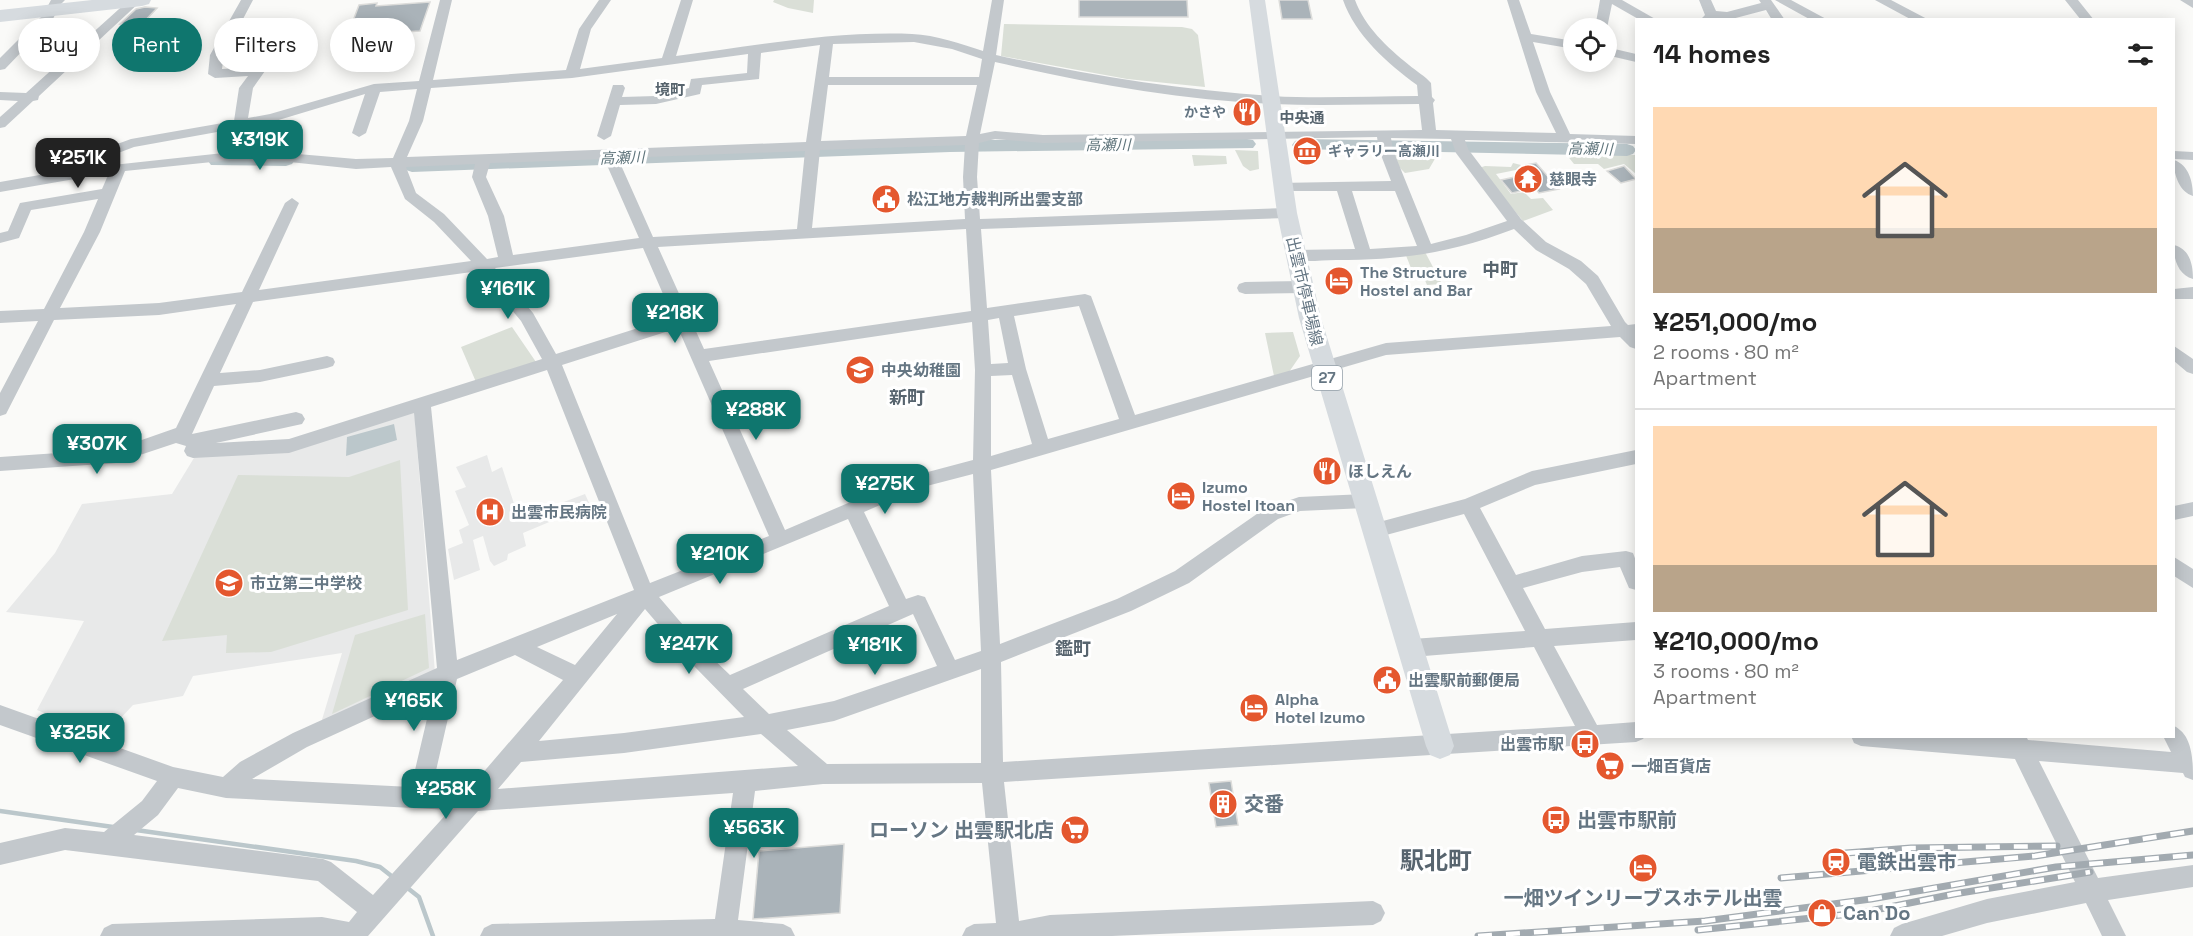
<!DOCTYPE html>
<html lang="en">
<head>
<meta charset="utf-8">
<style>
  body { margin:0; font-family:"Space Grotesk","Noto Sans JP",sans-serif; background:#f6f6f6; color:#222; height:100vh; display:flex; flex-direction:column; font-size:22px; white-space:nowrap }
  * { box-sizing:border-box; margin:0 }
  p { font-size:20px; color:#767676 }
  .icon { flex:none; width:33px; height:33px; fill:none; stroke:currentColor; stroke-width:2; stroke-linecap:round; stroke-linejoin:round }
  .map { position:relative; flex:1; overflow:hidden }
  .panel { position:absolute; left:1635px; top:18px; width:540px; height:720px; display:flex; flex-direction:column; background:#fff; border-radius:0px; box-shadow:0 3px 15px #0003 }
  .panel>* { flex:none }
  .hud { position:absolute; left:18px; top:18px; width:570px; height:54px; display:flex; gap:12px }
  .fabs { position:absolute; left:1563px; top:18px; display:grid; gap:12px }
  .fabs a { display:grid; place-items:center; width:54px; height:54px; border-radius:50%; background:#fff; box-shadow:0 3px 15px #0003; font-size:30px }
  .price { position:absolute; translate:-50% -51px; padding:0 14px; border-radius:12px; background:#0f766e; color:#fff; font-size:20px; line-height:39px; filter:drop-shadow(0 2px 3px #0008) }
  .price::after { content:''; position:absolute; left:50%; top:36px; width:18px; height:14px; margin-left:-9px; background:inherit; clip-path:polygon(0 0,100% 0,50% 100%) }
  .price.selected { background:#222; color:#fff }
  ul { padding:0; list-style:none }
  li { display:grid; align-content:center; gap:12px; height:318px; padding:0 18px }
  li+li { border-top:2px solid #e0e0e0 }
  li span { display:grid; place-items:center; height:186px; border-radius:0px; color:#555 }
  li>.icon { margin-inline-start:auto }
  span .icon { width:108px; height:108px; fill:#fffc; stroke-width:1 }
  li b { font-size:26px }
  h2 { display:flex; justify-content:space-between; align-items:center; height:72px; padding:0 18px; font-size:26px }
  .tag { padding:0 21px; border-radius:27px; background:#fff; box-shadow:0 3px 15px #0003; font-size:21px; line-height:54px }
  .tag.selected { background:#0f766e; color:#fff }
  .map>svg:first-child { display:block }
  .built { fill:#e8e9e9 }
  .green { fill:#dadfd7 }
  .water { fill:#bbc7cb }
  .lines { fill:none; stroke-linecap:round; stroke-linejoin:round }
  .stream { stroke:#bbc7cb; stroke-width:4.5 }
  .river { fill:#bbc7cb; fill-rule:evenodd }
  .building { fill:#aab3b9; stroke:#dcdcda; stroke-width:1.5 }
  .minor { fill:#c3c8cc; fill-rule:evenodd }
  .major { fill:#d6dbdf; fill-rule:evenodd }
  .highway { fill:#d6dbdf; fill-rule:evenodd }
  .rail-casing { stroke:#a2aab0; stroke-width:7 }
  .rail { stroke:#fff; stroke-width:4.5; stroke-dasharray:14; stroke-linecap:butt }
  .labels { text-anchor:middle; stroke-width:6; stroke-linejoin:round; paint-order:stroke }
  .far-poi-label { font-size:14px; font-weight:bold; fill:#657683; stroke:#fff; text-anchor:end }
  .far-neighbourhood-label { font-size:15px; font-weight:bold; fill:#57646e; stroke:#fff }
  .far-water-label { font-size:15px; font-style:italic; fill:#60757c; stroke:#fff }
  .shield { fill:#fff; stroke:#939fa8; stroke-width:1.5 }
  .shield-label { font-size:15px; font-weight:bold; fill:#657683 }
  .poi-label { font-size:16px; font-weight:bold; fill:#657683; stroke:#fff; text-anchor:start }
  .street-label { font-size:16px; fill:#657683; stroke:#fff }
  .neighbourhood-label { font-size:18px; font-weight:bold; fill:#57646e; stroke:#fff }
  .near-poi-label { font-size:20px; font-weight:bold; fill:#657683; stroke:#fff; text-anchor:start }
  .near-quarter-label { font-size:24px; font-weight:bold; fill:#57646e; stroke:#fff }
</style>
</head>
<body>
<div class="map">
<svg width="2193" height="936" viewBox="0 0 2193 936">
  <rect width="100%" height="100%" fill="#fafaf8"/>
  <path class="built" d="M414,408L435,673L321,723L342,653L193,676L183,696L133,705L103,737L37,710L84,621L6,612L55,553L82,504L172,494L197,453L247,451Z
    M487,455L492,472L502,467L519,519L585,494L590,505L523,533L526,546L508,554L507,560L494,566L490,561L483,536L473,540L480,570L454,580L448,549L463,543L459,530L469,525L455,491L466,487L456,467Z"/>
  <path class="green" d="M774,0H814L813,13L788,8L773,2Z
    M1004,24L1182,27L1192,29L1198,35L1205,87L1127,79L1001,56Z
    M1235,150L1258,151L1259,169L1250,171L1243,166Z
    M1392,152L1435,153L1436,157L1429,169L1405,173L1399,167Z
    M1566,154L1635,155L1636,174L1624,164L1604,169L1598,164H1574Z
    M1192,155L1226,156L1227,164L1194,166Z
    M1513,163L1521,165L1516,170L1496,174L1511,194L1524,192L1531,199L1543,198L1553,210L1523,221L1479,168L1485,166L1511,167Z
    M1425,252L1442,284L1427,285L1424,278L1413,273L1405,253Z
    M512,327L536,362L476,382L461,347Z
    M1293,332L1300,356L1289,372L1274,376L1265,333Z
    M400,460L408,610L271,652L226,653L227,635L162,641L238,475L349,477Z
    M425,614L429,668L332,714L355,635Z"/>
  <path class="water" d="M394,424L397,440L346,456L347,437Z"/>
  <g class="lines">
    <path class="stream" d="M0,811L113,827
      M136,830L356,861L380,867L394,878
      M405,886L419,897L433,936"/>
    <path class="river" d="M1247,139L1253,140L1256,144L1253,148L950,152L412,172L406,170L403,166L406,162L412,160L950,140Z
      M1301,139L1627,144L1633,146L1636,150L1633,154L1627,156L1295,149L1292,145L1295,141Z
      M240,152L286,154L292,156L295,160L292,164L286,166L211,165L208,161L211,157Z"/>
  </g>
  <path class="building" d="M1079,0H1187L1188,17H1079Z
    M1279,0H1308L1312,19H1282Z
    M430,2L420,31L385,33L380,46L350,48L355,37H347L359,5L377,3L376,6Z
    M145,7L157,8L141,25L120,24L136,9Z
    M1536,163L1559,189L1539,193L1535,188L1512,193L1501,180L1533,173L1526,165Z
    M1624,166L1636,179L1621,183L1607,171Z
    M1231,781L1238,825L1216,827L1209,783Z
    M844,844L840,913L753,919L759,851Z"/>
  <g class="lines">
    <path class="minor" d="M51,0H65L59,6L53,19L5,69L0,70V58L43,15Z
      M129,0L141,1L39,96L38,100L33,101L5,127L0,128V117L18,101L0,100V92L26,93Z
      M241,0H253L224,55L222,69L258,67L265,71L253,88L248,118L270,114L374,84L419,81L440,0H452L433,80L566,70L579,29L599,0H611L591,29L580,69L662,58L681,0H693L676,56C754,46 832,31 912,34C936,35 961,44 983,51L992,0H1004L996,55C1087,75 1179,90 1272,96C1320,99 1370,96 1418,96L1417,85C1388,64 1355,35 1343,0H1355C1365,27 1387,47 1409,65C1416,71 1425,76 1431,83L1432,97L1435,100L1433,103L1436,130L1556,133L1536,92L1507,0H1519L1531,34L1574,41V49L1533,42L1550,92L1570,134L1636,136V144L1465,140L1468,149L1521,219L1546,242L1581,261L1598,276L1625,322L1628,325L1636,324V349L1630,347L1620,337L1386,355L991,470L1000,644L1117,599L1175,571L1264,509L1299,497L1365,494L1372,496L1374,501L1372,506L1365,508L1300,511L1278,519L1189,583L1131,611L1001,662L1003,762L1575,726L1534,647L1412,657L1405,654L1402,648L1405,642L1412,639L1525,631L1464,514L1375,538L1368,535L1366,530L1368,525L1465,499L1532,471L1636,450V464L1535,485L1480,508L1516,575L1582,556L1626,551L1633,553L1636,561V590L1629,588L1620,567L1582,572L1523,588L1545,629L1636,622V640L1554,646L1597,725L1636,722V736H1645L1643,739L1636,742L1004,782L1019,921L1050,915L1373,901L1381,905L1385,913L1381,921L1373,925L1112,936H962L966,928L974,924L996,923L982,783L823,784L755,791L738,920L783,924L791,928L795,936H480L484,928L492,924L715,919L733,793L478,811L368,936H100L104,928L112,924L322,917L349,922L357,912L318,881L65,850L0,865V843L65,828L104,832L142,801L157,781L0,725V705L173,767L223,777L240,762L293,733L437,668L414,413L289,453L193,458L187,456L184,451L186,446L176,443L116,463L0,471V457L116,449L176,428L236,304L159,315L54,320L6,414L0,416V393L38,321L0,323V311L44,309L84,232L98,199L31,210L19,238L0,243V233L8,231L20,203L102,189L109,173L0,192V182L68,170L63,166L65,163L131,139L234,121L239,88L248,76L215,78L208,74L210,55ZM914,42L952,49L982,59L979,77H829L833,44ZM820,45L806,142L407,157L423,121L431,88L572,78L748,54L747,73L691,79L689,88L656,96L622,97L625,88L623,85H613L597,136L604,140L611,136L620,105L656,104L700,94L702,85L759,79L761,53ZM995,62C1086,83 1180,100 1273,104C1322,106 1371,104 1419,104L1422,130L1043,135L995,131L980,134ZM828,85H977L966,136L821,141ZM417,89L409,121L393,158L356,159L251,150L76,169L134,147L272,122L365,94L352,133L359,137L366,133L380,92ZM1377,137L1379,150L1391,181L1278,183L1276,186L1278,189L1283,191H1337L1355,249L1295,250L1290,251L1287,255L1290,259C1304,263 1321,260 1336,260C1403,260 1451,253 1514,229L1536,250L1569,269L1586,284L1611,326L1386,343L1135,415L1091,296L1085,294L987,308L981,229L1287,218L1294,213L1287,208L980,219L977,177L979,143L995,139L1043,143ZM1391,138L1451,139L1456,153L1507,221L1466,235L1431,244L1393,150ZM965,145L963,177L965,219L812,228L820,150ZM805,151L797,229L653,237L620,163L621,158ZM251,158L356,169L391,167L405,199L434,222L471,261L259,290L299,203L292,198L285,203L242,292L159,303L60,308L100,232L125,171ZM607,159L606,163L639,238L513,255L504,216L486,177L490,163ZM475,164L472,177L488,216L498,257L487,259L444,214L416,193L406,167ZM1352,191H1395L1417,246L1370,249ZM966,229L971,311L704,349L658,247ZM643,248L673,317L556,354L533,313L495,268ZM479,271L521,321L542,359L289,439L216,443L302,424L305,419L302,414L296,412L192,434L214,386L260,382L327,368L333,366L335,362L333,358L327,356L260,370L220,373L253,302ZM1079,306L1119,419L1048,439L1026,369L1014,316ZM999,318L1008,363L991,364L988,320ZM972,322L975,370L973,460L909,477L785,530L709,361ZM678,328L769,536L650,583L562,365ZM547,370L634,590L457,660L431,407ZM1012,375L1032,444L991,456V376ZM973,474L981,651L955,660L925,597L918,595L906,599L864,512L919,488ZM848,519L889,606L730,675L707,653L659,597ZM645,609L693,665L744,717L624,733L539,741ZM617,614L575,665L537,647ZM913,614L937,666L834,701L769,714L743,689ZM515,655L563,680L468,790L432,788L457,679ZM981,669V763L827,764L787,730L834,721ZM434,689L411,787L252,779L307,747ZM761,734L798,766L498,789L521,762L624,753ZM178,788L226,798L450,810L373,895L331,862L323,859L134,835L158,815Z
      M1600,0H1622L1657,20H1640L1612,4L1607,28H1595Z
      M1699,0H1711L1716,11L1727,12L1761,3L1759,0H1771L1785,20H1772L1766,10L1728,20H1700L1705,15Z
      M1775,0H1791L1828,20H1811Z
      M1875,0H1891L1929,20H1912Z
      M2065,0H2078L2094,20H2081Z
      M2180,0H2193V8Z
      M1606,47L1636,54V62L1606,55Z
      M2174,151L2193,152V160L2174,159Z
      M2174,160C2189,165 2193,182 2193,196C2179,192 2173,173 2174,160Z
      M2174,245C2190,249 2193,265 2193,279C2178,275 2173,258 2174,245Z
      M1303,281L1309,283L1311,287L1309,291L1303,293L1245,294L1239,292L1237,288L1239,284L1245,282Z
      M2193,287V299H2174V289Z
      M2174,346L2193,359V374L2187,372L2174,361Z
      M2193,502V516L2174,520V506Z
      M2174,557L2193,569V588L2174,576Z
      M2174,726C2193,735 2193,761 2193,780L2185,777L2183,773L2039,761L2098,878L2193,865V887L2108,900L2126,936H2102L2086,903L1987,923L1942,936H1890L1894,928L1902,924L1987,899L2075,882L2015,759L1861,746L1854,743L1851,736H2026L2028,740L2171,752L2163,736H2174Z"/>
    <path class="major" d="M1249,0H1265L1297,213L1321,318L1454,746L1450,755L1440,759L1430,755L1426,746L1299,318L1277,213Z"/>
    <path class="highway" d="M92,0H151L149,4L142,6L0,22V10Z"/>
    <g class="rail-casing">
      <path id="rail" d="M1846,853L1911,848L2057,846
        M1781,878L2035,856L2193,831
        M1698,930L1860,913L1954,894L2090,872
        M1478,936L1705,921L1871,899L2056,867L2193,855"/>
    </g>
    <use href="#rail" class="rail"/>
  </g>
  <defs>
    <g id="restaurant-disc" transform="scale(1.5)"><circle r="9.5" fill="#e4572e" stroke="#fff"/><path d="M-5-6h1v4h1v-4h1v4h1v-4h1v5L-1.5 .5V6h-2V.5L-5-1ZM5-6V6H3V1.5H1.5Q1.5-4 5-6Z" fill="#fff"/></g>
    <g id="museum-disc" transform="scale(1.5)"><circle r="9.5" fill="#e4572e" stroke="#fff"/><path d="M0-6L6-3V-2H-6V-3ZM-5-1h2V3h-2ZM-1-1h2V3h-2ZM3-1h2V3H3ZM-6 4H6V6H-6Z" fill="#fff"/></g>
    <g id="temple-disc" transform="scale(1.5)"><circle r="9.5" fill="#e4572e" stroke="#fff"/><path d="M0-6L5-2H3V0L6.5 2.5H4V6H1.5V3h-3V6H-4V2.5H-6.5L-3 0V-2H-5Z" fill="#fff"/></g>
    <g id="civic-disc" transform="scale(1.5)"><circle r="9.5" fill="#e4572e" stroke="#fff"/><path d="M-.6-6.5H3V-4.5H.6V-3L4-1V1h2V6H-6V1h2V-1L-.6-3ZM-1.2 2.5V6h2.4V2.5Z" fill="#fff"/></g>
    <g id="hotel-disc" transform="scale(1.5)"><circle r="9.5" fill="#e4572e" stroke="#fff"/><path d="M-6-4.5h1.5V1H6V5H4.5V3h-9V5H-6ZM-4 0a1.8 1.8 0 1 1 3.6 0ZM.5 0V-2.5h3Q6-2.5 6 0Z" fill="#fff"/></g>
    <g id="school-disc" transform="scale(1.5)"><circle r="9.5" fill="#e4572e" stroke="#fff"/><path d="M0-5L7-2L0 1L-7-2ZM-4 1L0 2.5L4 1V4Q0 6-4 4Z" fill="#fff"/></g>
    <g id="hospital-disc" transform="scale(1.5)"><circle r="9.5" fill="#e4572e" stroke="#fff"/><path d="M-5-5h3v3.5h4V-5h3V5h-3V1.5h-4V5h-3Z" fill="#fff"/></g>
    <g id="bus-disc" transform="scale(1.5)"><circle r="9.5" fill="#e4572e" stroke="#fff"/><path d="M-5-6H5V4H4V6H2V4H-2V6H-4V4H-5ZM-3.5-4V0h7V-4ZM-3.5 1.2v1.5H-2V1.2ZM2 1.2v1.5H3.5V1.2Z" fill="#fff"/></g>
    <g id="supermarket-disc" transform="scale(1.5)"><circle r="9.5" fill="#e4572e" stroke="#fff"/><path d="M-6-5.5h2.5l.6 2H6L4.5 2H-2.5L-4.4-4H-6ZM-1.5 3.2a1.3 1.3 0 1 0 .1 0ZM3 3.2a1.3 1.3 0 1 0 .1 0Z" fill="#fff"/></g>
    <g id="building-disc" transform="scale(1.5)"><circle r="9.5" fill="#e4572e" stroke="#fff"/><path d="M-4-6H4V6H1V3H-1V6H-4ZM-2.5-4.3h1.7v1.8h-1.7ZM.8-4.3h1.7v1.8H.8ZM-2.5-1h1.7V.8h-1.7ZM.8-1h1.7V.8H.8Z" fill="#fff"/></g>
    <g id="station-disc" transform="scale(1.5)"><circle r="9.5" fill="#e4572e" stroke="#fff"/><path d="M-3-6H3Q5-6 5-4V2Q5 4 3 4L4.5 6H3L1.5 4h-3L-3 6H-4.5L-3 4Q-5 4-5 2V-4Q-5-6-3-6ZM-3.5-4v3h7v-3ZM-3.5 1v1.5H-2V1ZM2 1v1.5H3.5V1Z" fill="#fff"/></g>
    <g id="shop-disc" transform="scale(1.5)"><circle r="9.5" fill="#e4572e" stroke="#fff"/><path d="M-5-2.5h2.3a2.7 3.5 0 0 1 5.4 0H5L5.5 6h-11ZM-1.5-2.5h3a1.5 2.3 0 0 0-3 0Z" fill="#fff"/></g>
  </defs>
  <g fill-rule="evenodd">
    <use href="#restaurant-disc" x="1247" y="112"/>
    <use href="#museum-disc" x="1307" y="151"/>
    <use href="#temple-disc" x="1528" y="179"/>
    <use href="#civic-disc" x="886" y="199"/>
    <use href="#hotel-disc" x="1339" y="281"/>
    <use href="#school-disc" x="860" y="370"/>
    <use href="#restaurant-disc" x="1327" y="471"/>
    <use href="#hotel-disc" x="1181" y="496"/>
    <use href="#hospital-disc" x="490" y="512"/>
    <use href="#school-disc" x="229" y="583"/>
    <use href="#civic-disc" x="1387" y="680"/>
    <use href="#hotel-disc" x="1254" y="708"/>
    <use href="#bus-disc" x="1585" y="744"/>
    <use href="#supermarket-disc" x="1610" y="766"/>
    <use href="#building-disc" x="1223" y="804"/>
    <use href="#bus-disc" x="1556" y="820"/>
    <use href="#supermarket-disc" x="1075" y="830"/>
    <use href="#station-disc" x="1836" y="862"/>
    <use href="#hotel-disc" x="1643" y="868"/>
    <use href="#shop-disc" x="1822" y="913"/>
  </g>
  <g class="labels">
    <g class="far-poi-label">
      <text x="1226" y="117">かさや</text>
      <text x="1328" y="156" text-anchor="start">ギャラリー高瀬川</text>
    </g>
    <g class="far-neighbourhood-label">
      <text x="670" y="95">境町</text>
      <text x="1302" y="123">中央通</text>
    </g>
    <g class="far-water-label">
      <text x="1108" y="150">高瀬川</text>
      <text transform="translate(1590 149) rotate(1)" y="5">高瀬川</text>
      <text transform="translate(622 158) rotate(-2)" y="5">高瀬川</text>
    </g>
    <rect class="shield" x="1312" y="366" width="30" height="24" rx="4.5"/>
    <g class="shield-label">
      <text x="1327" y="383">27</text>
    </g>
    <g class="poi-label">
      <text x="1549" y="185">慈眼寺</text>
      <text x="907" y="205">松江地方裁判所出雲支部</text>
      <text x="1360" y="278">The Structure<tspan x="1360" dy="18">Hostel and Bar</tspan></text>
      <text x="881" y="376">中央幼稚園</text>
      <text x="1348" y="477">ほしえん</text>
      <text x="1202" y="493">Izumo<tspan x="1202" dy="18">Hostel Itoan</tspan></text>
      <text x="511" y="518">出雲市民病院</text>
      <text x="250" y="589">市立第二中学校</text>
      <text x="1408" y="686">出雲駅前郵便局</text>
      <text x="1275" y="705">Alpha<tspan x="1275" dy="18">Hotel Izumo</tspan></text>
      <text x="1564" y="750" text-anchor="end">出雲市駅</text>
      <text x="1631" y="772">一畑百貨店</text>
    </g>
    <g class="street-label">
      <text transform="translate(1305 291) rotate(77)" y="6">出雲市停車場線</text>
    </g>
    <g class="neighbourhood-label">
      <text x="1500" y="276">中町</text>
      <text x="907" y="404">新町</text>
      <text x="1073" y="655">鑑町</text>
    </g>
    <g class="near-poi-label">
      <text x="1244" y="811">交番</text>
      <text x="1577" y="827">出雲市駅前</text>
      <text x="1054" y="837" text-anchor="end">ローソン 出雲駅北店</text>
      <text x="1857" y="869">電鉄出雲市</text>
      <text x="1643" y="905" text-anchor="middle">一畑ツインリーブスホテル出雲</text>
      <text x="1843" y="920">Can Do</text>
    </g>
    <g class="near-quarter-label">
      <text x="1436" y="869">駅北町</text>
    </g>
  </g>
</svg>
<div class="fabs">
<a><svg class="icon" aria-label="locate" viewBox="0 0 24 24"><circle cx="12" cy="12" r="6"/><path d="M12 2v4M12 18v4M2 12h4M18 12h4"/></svg></a>
</div>
<b class="price" style="left:260px;top:171px">¥319K</b>
<b class="price selected" style="left:78px;top:189px">¥251K</b>
<b class="price" style="left:508px;top:320px">¥161K</b>
<b class="price" style="left:675px;top:344px">¥218K</b>
<b class="price" style="left:756px;top:441px">¥288K</b>
<b class="price" style="left:97px;top:475px">¥307K</b>
<b class="price" style="left:885px;top:515px">¥275K</b>
<b class="price" style="left:720px;top:585px">¥210K</b>
<b class="price" style="left:689px;top:675px">¥247K</b>
<b class="price" style="left:875px;top:676px">¥181K</b>
<b class="price" style="left:414px;top:732px">¥165K</b>
<b class="price" style="left:80px;top:764px">¥325K</b>
<b class="price" style="left:446px;top:820px">¥258K</b>
<b class="price" style="left:754px;top:859px">¥563K</b>
<div class="hud">
<a class="tag">Buy</a>
<a class="tag selected">Rent</a>
<a class="tag">Filters</a>
<a class="tag">New</a>
</div>
<section class="panel">
<h2>14 homes<svg class="icon" aria-label="filters" viewBox="0 0 24 24"><path d="M4 7h16M4 17h16"/><circle cx="9" cy="7" r="2"/><circle cx="15" cy="17" r="2"/></svg></h2>
<ul>
<li><span style="background:linear-gradient(#ffd9b3 65%,#b9a48a 0)"><svg class="icon" aria-label="home" viewBox="0 0 24 24"><path d="M3 11l9-7 9 7M6 9v11h12V9"/></svg></span><div><b>¥251,000/mo</b><p>2 rooms · 80 m²</p><p>Apartment</p></div></li>
<li><span style="background:linear-gradient(#ffd9b3 75%,#b9a48a 0)"><svg class="icon" aria-label="home" viewBox="0 0 24 24"><path d="M3 11l9-7 9 7M6 9v11h12V9"/></svg></span><div><b>¥210,000/mo</b><p>3 rooms · 80 m²</p><p>Apartment</p></div></li>
</ul>
</section>
</div>
</body>
</html>
